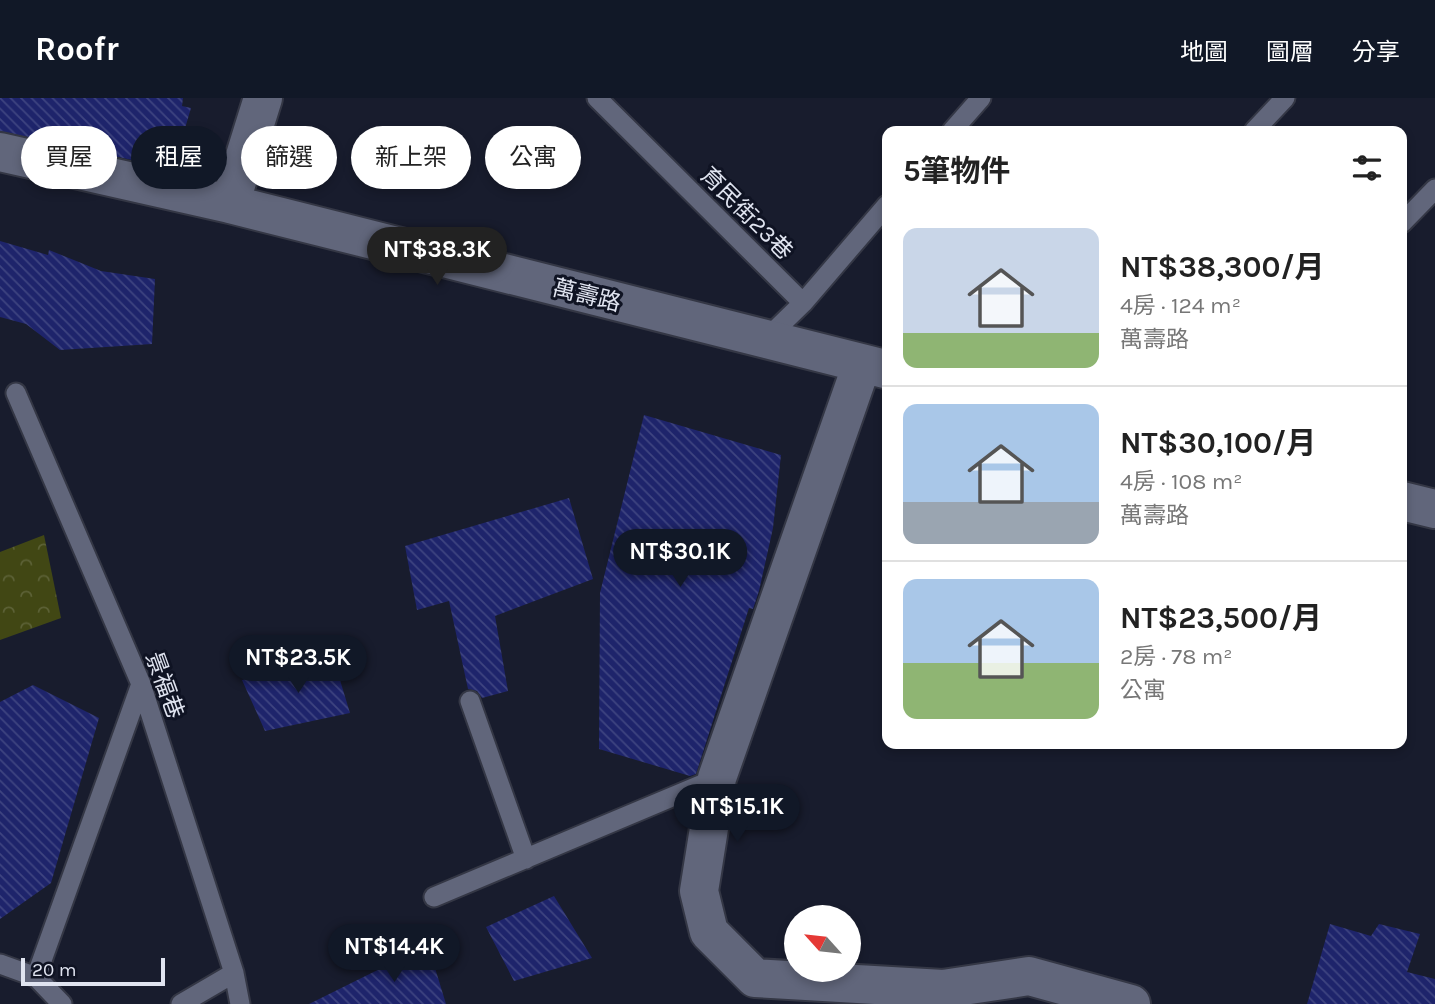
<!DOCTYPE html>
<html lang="zh-TW">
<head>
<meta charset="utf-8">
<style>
  body { margin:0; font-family:Karla,"Noto Sans TC",sans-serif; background:#f6f6f6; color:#222; height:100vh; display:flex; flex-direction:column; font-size:26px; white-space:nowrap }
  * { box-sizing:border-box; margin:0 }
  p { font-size:23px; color:#767676 }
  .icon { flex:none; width:38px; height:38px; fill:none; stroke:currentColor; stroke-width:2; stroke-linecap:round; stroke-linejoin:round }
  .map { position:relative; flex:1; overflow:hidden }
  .details { position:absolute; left:882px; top:28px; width:525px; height:623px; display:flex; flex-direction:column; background:#fff; border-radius:14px; box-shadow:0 4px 10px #0003 }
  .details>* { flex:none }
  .guide { position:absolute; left:21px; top:28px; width:665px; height:63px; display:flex; gap:14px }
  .needle { width:46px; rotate:297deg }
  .controls { position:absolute; left:784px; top:807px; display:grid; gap:14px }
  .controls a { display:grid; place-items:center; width:77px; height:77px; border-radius:50%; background:#fff; box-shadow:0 4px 10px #0003; font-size:35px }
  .scale { position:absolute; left:21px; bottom:18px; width:144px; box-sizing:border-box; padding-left:7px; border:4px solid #e0e4f0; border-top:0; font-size:19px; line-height:24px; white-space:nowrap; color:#e0e4f0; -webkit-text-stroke:5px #0f1323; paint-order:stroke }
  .price { position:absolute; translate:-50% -60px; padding:0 16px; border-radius:24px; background:#111827; color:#fff; font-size:23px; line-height:46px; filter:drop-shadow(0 2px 4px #0008) }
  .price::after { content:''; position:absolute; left:50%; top:42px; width:21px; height:16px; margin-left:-10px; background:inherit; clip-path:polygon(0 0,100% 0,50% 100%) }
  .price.selected { background:#222; color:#fff }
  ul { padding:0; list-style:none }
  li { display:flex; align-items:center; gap:21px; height:175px; padding:0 21px }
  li+li { border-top:2px solid #e0e0e0 }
  li span { display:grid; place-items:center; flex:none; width:196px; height:140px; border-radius:14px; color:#555 }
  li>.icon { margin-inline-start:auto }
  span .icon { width:84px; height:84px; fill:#fffc; stroke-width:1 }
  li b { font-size:30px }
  h2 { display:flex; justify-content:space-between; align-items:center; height:84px; padding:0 21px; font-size:30px }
  .tag { padding:0 24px; border-radius:32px; background:#fff; box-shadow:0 4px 10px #0003; font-size:24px; line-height:63px }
  .tag.selected { background:#111827; color:#fff }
  header { display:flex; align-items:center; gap:42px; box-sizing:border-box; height:98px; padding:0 35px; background:#111827; color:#fff }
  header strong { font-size:33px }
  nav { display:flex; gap:38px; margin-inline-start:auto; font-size:24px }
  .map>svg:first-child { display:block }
  .forest { fill:url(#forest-crowns) }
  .building { fill:url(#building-back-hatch) }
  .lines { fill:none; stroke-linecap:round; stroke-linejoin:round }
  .service-casing { stroke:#343745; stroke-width:23 }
  .minor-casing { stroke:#343745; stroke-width:42 }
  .service { stroke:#61667b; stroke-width:19 }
  .minor { stroke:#61667b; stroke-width:38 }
  .labels { text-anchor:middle; stroke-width:6; stroke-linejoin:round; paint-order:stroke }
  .street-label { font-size:23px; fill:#e0e4f0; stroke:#0f1323 }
</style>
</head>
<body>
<header>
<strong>Roofr</strong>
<nav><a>地圖</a><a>圖層</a><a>分享</a></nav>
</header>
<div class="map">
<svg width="1435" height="906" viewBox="0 0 1435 906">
  <defs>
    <pattern id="forest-crowns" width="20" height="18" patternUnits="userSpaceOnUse" patternTransform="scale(1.75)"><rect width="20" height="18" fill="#414714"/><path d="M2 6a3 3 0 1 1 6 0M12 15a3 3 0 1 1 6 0" fill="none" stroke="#5c6136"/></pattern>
    <pattern id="building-back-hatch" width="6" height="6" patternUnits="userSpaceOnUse" patternTransform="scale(1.75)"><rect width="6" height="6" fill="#1e246b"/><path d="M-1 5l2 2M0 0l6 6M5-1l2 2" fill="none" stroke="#3e4480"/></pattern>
  </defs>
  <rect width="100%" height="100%" fill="#181c2d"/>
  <path class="forest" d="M44,437L61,520L0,542V454Z"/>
  <path class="building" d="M0,0H183L182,8L191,10L173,71L0,33Z
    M0,143L48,157L49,152L101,173L155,181L152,246L60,252L26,226L0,219Z
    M644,317L781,357L773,430L759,493L753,511L749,510L696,676L690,678L599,651L600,495Z
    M569,400L593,481L495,518L508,593L482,600L477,593L468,591L449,503L417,512L405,448Z
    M333,559L350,615L265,633L242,582Z
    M33,587L99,620L51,785L0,821V604Z
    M554,798L592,860L514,883L486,829Z
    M1330,826L1371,838L1379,826L1420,836L1407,874L1435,881V906H1307Z
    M428,847L446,906H309Z"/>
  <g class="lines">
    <g class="service-casing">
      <path id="service" d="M597,0L803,205
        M952,33L981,0
        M1254,33L1285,0
        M1402,125L1435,91
        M765,242L803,205L887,107
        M16,295L141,586L234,875L240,906
        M470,603L526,761
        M434,799L717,680
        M0,866L36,879L62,906
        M36,879L141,586
        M181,906L234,875"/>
    </g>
    <g class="minor-casing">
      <path id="minor" d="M0,54L230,106L885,271
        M230,106L263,0
        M862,266L717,680L699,793L709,834L755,880L943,891L1029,878L1131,906
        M1402,403L1435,411"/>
    </g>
    <use href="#service" class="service"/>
    <use href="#minor" class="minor"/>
  </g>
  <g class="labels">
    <g class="street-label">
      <text transform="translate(747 115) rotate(45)" y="8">育民街23巷</text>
      <text transform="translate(587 197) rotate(14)" y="8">萬壽路</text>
      <text transform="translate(165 587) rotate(70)" y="8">景福巷</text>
    </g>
  </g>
</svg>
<div class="controls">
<a><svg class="needle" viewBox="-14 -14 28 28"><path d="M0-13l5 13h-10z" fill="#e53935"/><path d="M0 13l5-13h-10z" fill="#767676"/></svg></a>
</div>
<div class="scale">20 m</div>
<b class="price selected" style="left:437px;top:189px">NT$38.3K</b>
<b class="price" style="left:680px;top:491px">NT$30.1K</b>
<b class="price" style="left:298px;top:597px">NT$23.5K</b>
<b class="price" style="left:737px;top:746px">NT$15.1K</b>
<b class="price" style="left:394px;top:886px">NT$14.4K</b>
<div class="guide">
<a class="tag">買屋</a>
<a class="tag selected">租屋</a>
<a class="tag">篩選</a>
<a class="tag">新上架</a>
<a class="tag">公寓</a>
</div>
<section class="details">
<h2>5筆物件<svg class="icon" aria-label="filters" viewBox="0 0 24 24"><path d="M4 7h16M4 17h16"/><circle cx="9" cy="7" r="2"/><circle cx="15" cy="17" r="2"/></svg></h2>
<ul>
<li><span style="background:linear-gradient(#c9d6e8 75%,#8fb573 0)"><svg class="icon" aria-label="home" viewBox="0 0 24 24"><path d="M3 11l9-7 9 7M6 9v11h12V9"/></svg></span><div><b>NT$38,300/月</b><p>4房 · 124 m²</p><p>萬壽路</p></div></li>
<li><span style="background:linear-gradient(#a9c7e8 70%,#9aa5b1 0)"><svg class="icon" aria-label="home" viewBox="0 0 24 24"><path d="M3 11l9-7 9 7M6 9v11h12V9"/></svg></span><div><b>NT$30,100/月</b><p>4房 · 108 m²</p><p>萬壽路</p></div></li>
<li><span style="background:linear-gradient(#a9c7e8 60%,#8fb573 0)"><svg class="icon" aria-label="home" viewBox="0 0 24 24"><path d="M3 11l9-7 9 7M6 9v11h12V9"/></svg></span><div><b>NT$23,500/月</b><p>2房 · 78 m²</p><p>公寓</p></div></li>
</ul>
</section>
</div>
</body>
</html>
